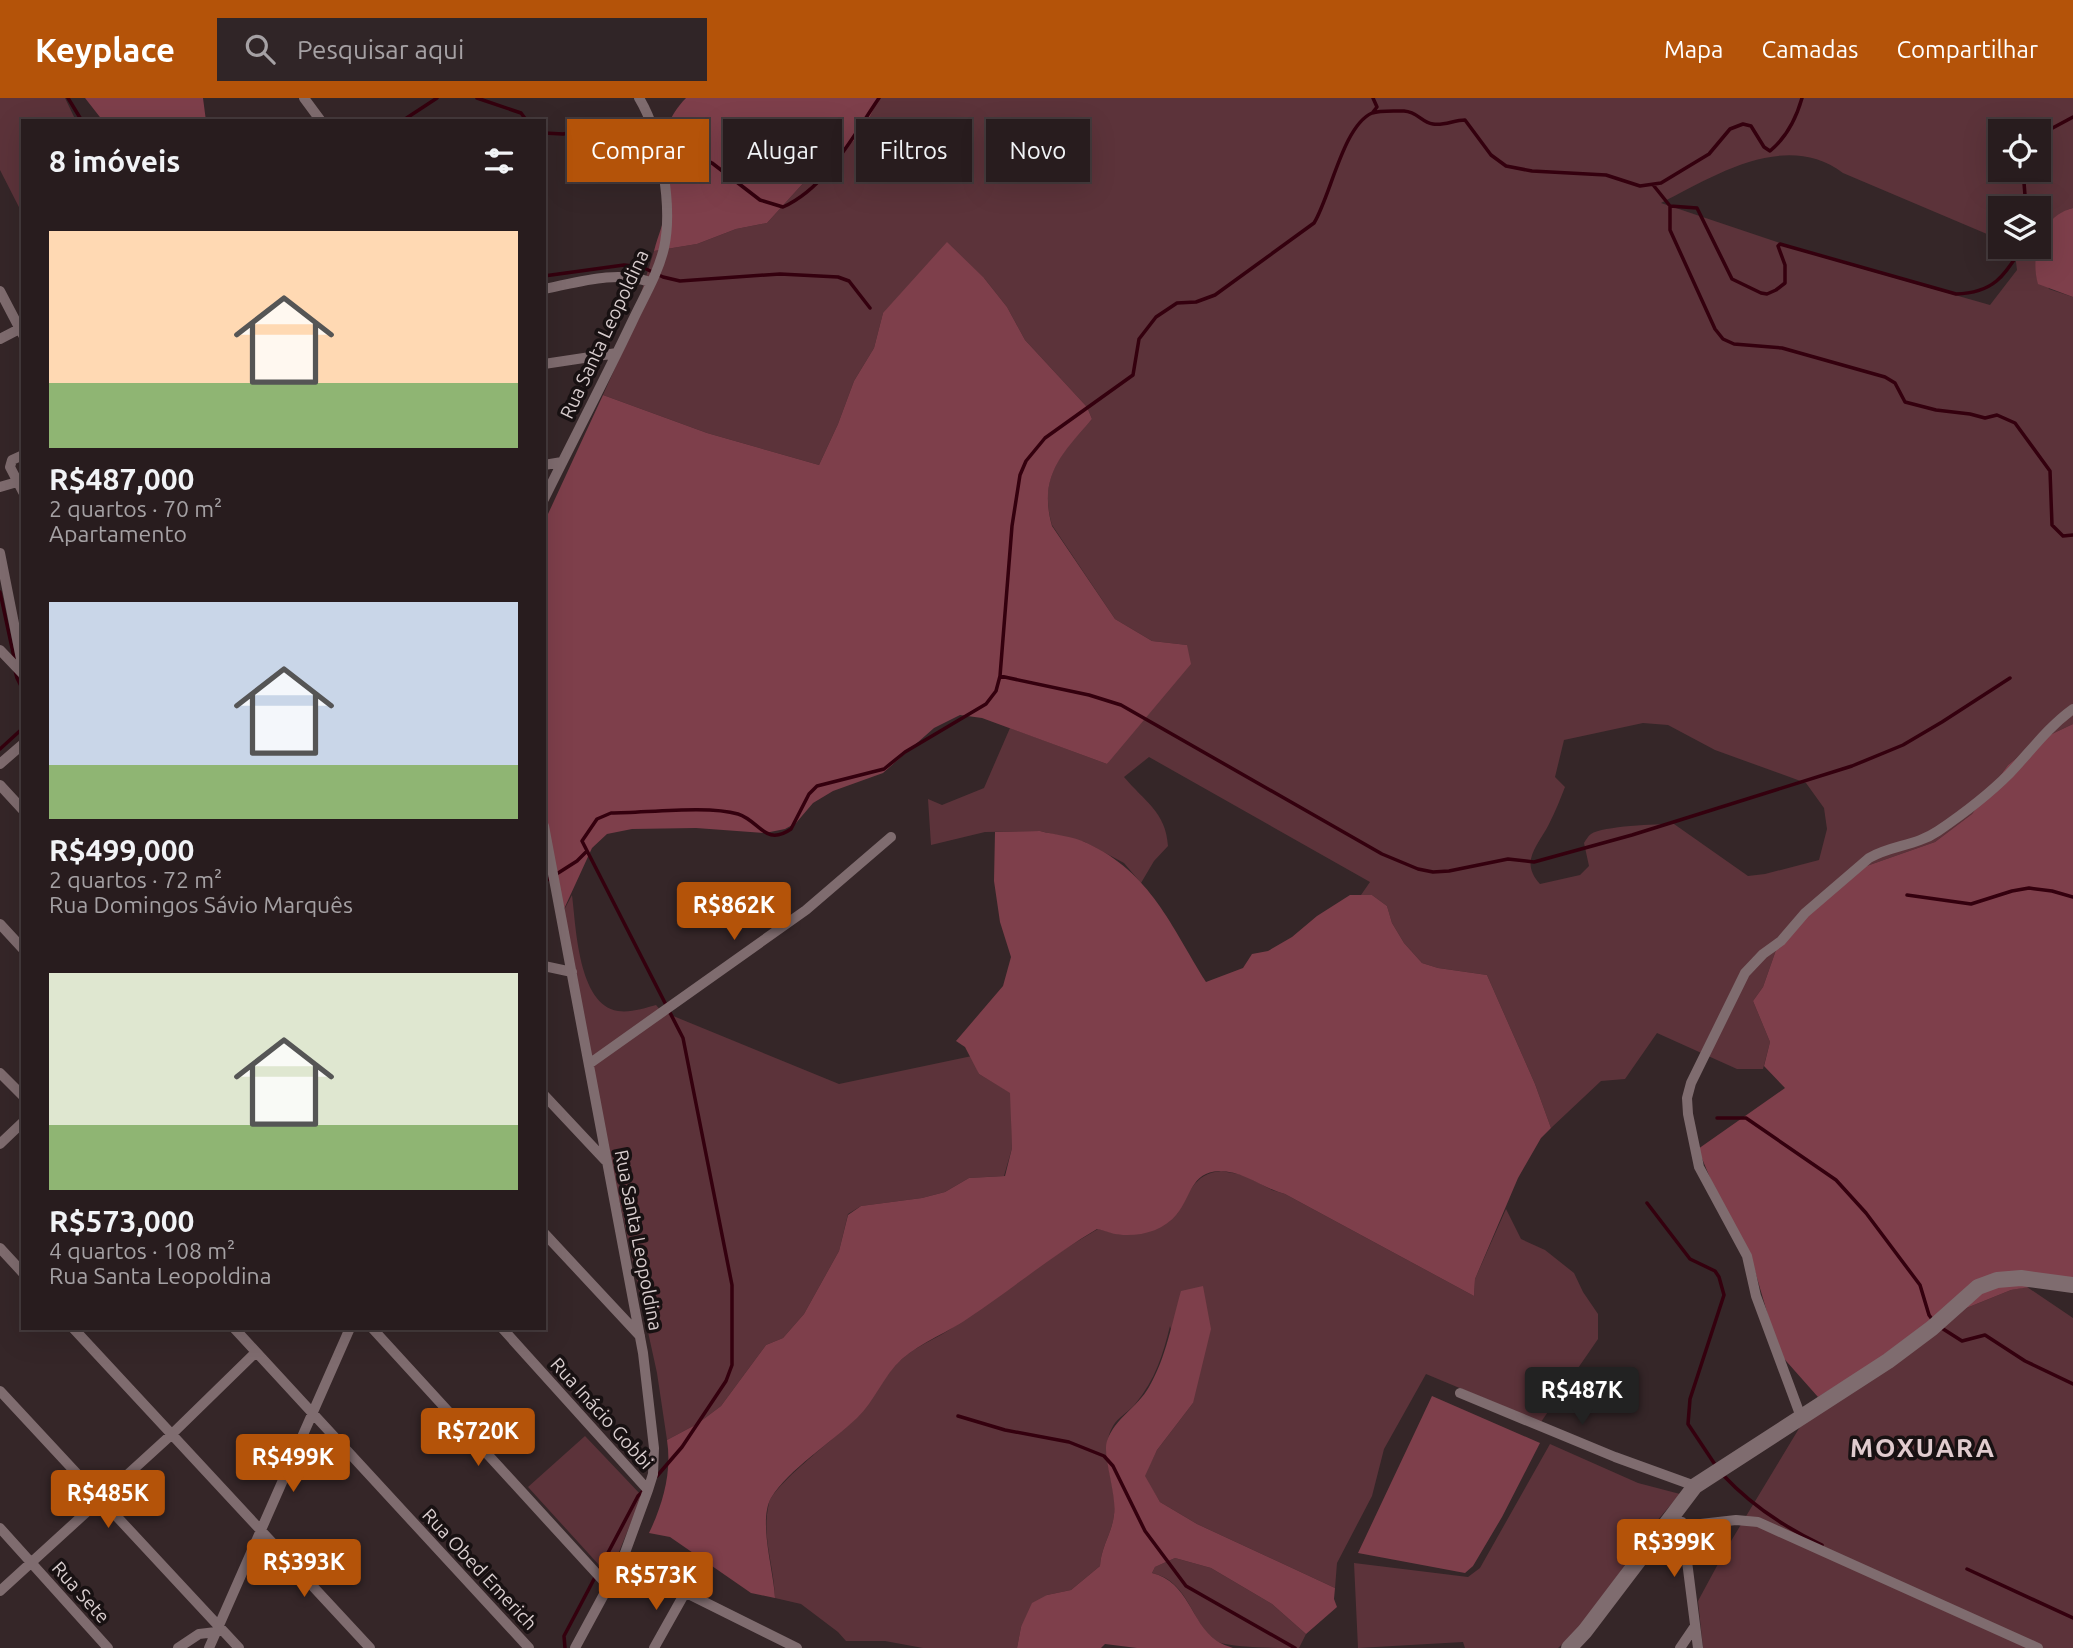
<!DOCTYPE html>
<html lang="pt">
<head>
<meta charset="utf-8">
<style>
  body { margin:0; font-family:Ubuntu,sans-serif; background:#302527; color:#f1f3f6; height:100vh; display:flex; flex-direction:column; font-size:26px; white-space:nowrap }
  * { box-sizing:border-box; margin:0 }
  p { font-size:23px; color:#a5a1a4 }
  .icon { flex:none; width:38px; height:38px; fill:none; stroke:currentColor; stroke-width:2; stroke-linecap:round; stroke-linejoin:round }
  .map { position:relative; flex:1; overflow:hidden }
  .panel { position:absolute; left:21px; top:21px; width:525px; height:1211px; display:flex; flex-direction:column; background:#281c1e; border-radius:0px; box-shadow:0 7px 28px #0002,0 0 0 2px #443a3c }
  .panel>* { flex:none }
  .top-card { position:absolute; left:567px; top:21px; width:665px; height:63px; display:flex; gap:14px }
  .fabs { position:absolute; left:1988px; top:21px; display:grid; gap:14px }
  .fabs a { display:grid; place-items:center; width:63px; height:63px; border-radius:0px; background:#281c1e; box-shadow:0 7px 28px #0002,0 0 0 2px #443a3c; font-size:35px }
  .price { position:absolute; translate:-50% -60px; padding:0 16px; border-radius:7px; background:#b45309; color:#fff; font-size:23px; line-height:46px; filter:drop-shadow(0 2px 4px #0008) }
  .price::after { content:''; position:absolute; left:50%; top:42px; width:21px; height:16px; margin-left:-10px; background:inherit; clip-path:polygon(0 0,100% 0,50% 100%) }
  .price.selected { background:#222; color:#fff }
  ul { padding:0; list-style:none }
  li { display:grid; align-content:center; gap:14px; height:371px; padding:0 28px }
  li span { display:grid; place-items:center; height:217px; border-radius:0px; color:#555 }
  li>.icon { margin-inline-start:auto }
  span .icon { width:126px; height:126px; fill:#fffc; stroke-width:1 }
  li b { font-size:30px }
  h2 { display:flex; justify-content:space-between; align-items:center; height:84px; padding:0 28px; font-size:30px }
  .tag { padding:0 24px; border-radius:0px; background:#281c1e; box-shadow:0 7px 28px #0002,0 0 0 2px #443a3c; font-size:24px; line-height:63px }
  .tag.selected { background:#b45309; color:#fff }
  header { display:flex; align-items:center; gap:42px; box-sizing:border-box; height:98px; padding:0 35px; background:#b45309; color:#fff }
  header strong { font-size:33px }
  nav { display:flex; gap:38px; margin-inline-start:auto; font-size:24px }
  .search { width:490px; height:63px; background:#302527; display:flex; align-items:center; gap:18px; box-sizing:border-box; padding:0 24px; border-radius:0px; color:#a5a1a4; font-size:26px }
  .map>svg:first-child { display:block }
  .green { fill:#5c333a; fill-rule:evenodd }
  .forest { fill:#7e3f4b }
  .lines { fill:none; stroke-linecap:round; stroke-linejoin:round }
  .stream { stroke:#34000e; stroke-width:3.5 }
  .street { stroke:#7f6c6f; stroke-width:10 }
  .secondary { stroke:#7f6c6f; stroke-width:16 }
  .labels { text-anchor:middle; stroke-width:7; stroke-linejoin:round; paint-order:stroke }
  .street-label { font-size:19px; fill:#d9cecf; stroke:#181112 }
  .district-label { font-size:26px; font-weight:bold; letter-spacing:2px; fill:#e0cbce; stroke:#181112 }
</style>
</head>
<body>
<header>
<strong>Keyplace</strong>
<div class="search"><svg class="icon" aria-label="search" viewBox="0 0 24 24"><circle cx="10" cy="10" r="6"/><path d="M15 15l6 6"/></svg>Pesquisar aqui</div>
<nav><a>Mapa</a><a>Camadas</a><a>Compartilhar</a></nav>
</header>
<div class="map">
<svg width="2073" height="1550" viewBox="0 0 2073 1550">
  <rect width="100%" height="100%" fill="#352628"/>
  <path class="green" d="M0,0H65L76,23H23V117L0,72Z
    M879,0H2073V110L2067,112L2039,143V110H2000V144L1994,139L1843,75C1786,32 1715,77 1661,105L1825,160L1990,207L2017,172L2015,156L2006,149H2038L2036,157L2049,191L2073,199V626L2039,642L2008,667L1972,716L1935,744L1858,771L1776,852L1763,889L1753,903L1770,944L1763,971H1737L1657,935L1625,981L1601,983L1551,1030L1535,986L1487,877L1438,870L1422,865L1404,845L1392,825L1387,808L1372,797H1361L1370,784L1149,659L1124,679C1144,703 1166,714 1168,748L1154,763L1141,785L1124,765L1085,744L1040,733L985,734L931,747L928,701L942,707L984,690L1010,630L1107,666L1187,547L1152,543L1115,521L1052,427C1038,378 1062,355 1092,321L1087,309L1025,242L1007,209L984,180L883,215L874,250L854,283L838,326L819,367L707,335L603,297L624,250L654,153L697,146L736,131L767,125L807,81L862,36ZM2000,33H2039V72H2000ZM1643,625L1668,627L1715,652L1806,685L1824,710L1827,731L1819,762L1765,776L1748,778L1674,726C1657,726 1603,728 1591,736C1588,738 1586,742 1584,745L1589,768L1580,777L1540,786C1519,763 1538,748 1549,726C1555,714 1560,702 1565,689L1555,679L1564,642Z
    M572,797C576,828 578,907 618,913C630,915 645,910 656,907L661,913L839,986L972,958L979,976L1011,995L1012,1050L1004,1078L969,1080L945,1094L922,1100L861,1108L848,1116L839,1153L804,1216L783,1240L766,1247L721,1308L697,1326L667,1342L657,1275L606,1042L564,812Z
    M1221,1073L1244,1077L1272,1092L1285,1096L1474,1198L1475,1181L1506,1111L1521,1141L1545,1152L1574,1175L1583,1194L1598,1216V1241L1541,1324L1426,1276L1384,1351L1372,1398L1337,1465L1335,1490L1197,1426L1160,1404L1144,1378L1157,1352L1193,1305L1170,1228C1163,1257 1155,1282 1136,1305C1130,1313 1118,1319 1113,1328C1097,1355 1118,1387 1114,1417C1112,1435 1101,1449 1100,1468L1071,1492L1047,1497L1021,1529L1017,1550H923L885,1543H846L838,1534L801,1506L775,1500C774,1466 761,1439 769,1405C774,1387 832,1342 849,1327C871,1308 881,1280 902,1261C916,1248 936,1241 952,1230C1000,1196 1047,1160 1098,1131L1121,1137L1177,1116C1190,1095 1193,1076 1221,1073Z
    M2027,1189L2073,1220V1550H1703L1698,1503L1725,1453L1818,1299L1954,1215L2011,1192Z
    M585,1338L642,1398L609,1478L528,1389Z
    M1550,1346L1638,1385L1680,1396L1650,1431L1584,1526L1558,1550H1465L1463,1544L1358,1550L1354,1465L1468,1479L1480,1470Z
    M1175,1460L1211,1470L1272,1506L1306,1536L1299,1550C1277,1550 1235,1550 1218,1544C1190,1526 1190,1483 1152,1475L1155,1469Z"/>
  <path class="forest" d="M85,0H203L206,23H103Z
    M686,0H879L862,36L807,81L767,125L736,131L697,146L654,153C658,137 666,120 667,104C669,63 652,35 686,0Z
    M2073,110V199L2038,186C2030,158 2040,118 2073,110Z
    M947,144L984,180L1007,209L1025,242L1087,309L1092,321C1062,356 1038,378 1052,428L1115,521L1152,543L1187,547L1191,566L1107,666L982,620L960,617L934,630L883,675L833,693L813,705L796,725L785,731L765,735L696,730L632,731L607,736L592,750L564,811L544,716V429L548,416L603,297L707,335L819,367L838,326L854,283L874,250L883,215Z
    M2073,626V1194L2035,1188L2011,1192L1954,1215L1818,1299L1779,1255L1750,1156L1716,1094L1698,1051L1785,990L1764,968L1770,944L1753,903L1763,889L1776,852L1797,826L1858,771L1935,744L1972,716L2008,667L2039,642Z
    M1040,733C1055,737 1073,738 1087,745C1151,775 1171,828 1206,884L1243,870L1252,856L1268,853L1292,839L1317,818L1350,797H1372L1387,808L1392,825L1404,845L1422,865L1438,870L1487,877L1535,986L1551,1030L1541,1040L1518,1080L1475,1181L1474,1198L1285,1096C1262,1090 1244,1073 1219,1073C1191,1074 1191,1099 1177,1116C1164,1132 1143,1138 1123,1137C1115,1137 1106,1133 1097,1131C1053,1157 1013,1190 970,1219C949,1234 921,1244 902,1261C883,1278 875,1303 857,1320C832,1344 788,1372 771,1400C758,1423 774,1474 775,1500L751,1495L670,1439L649,1435C663,1406 672,1374 667,1342L697,1326L721,1308L766,1247L783,1240L804,1216L839,1153L848,1117L861,1108L922,1100L945,1094L969,1080L1005,1078L1012,1050L1010,995L979,976L965,949L956,943L1003,888L1011,859L1000,824L994,783L995,734Z
    M1203,1188L1211,1231L1193,1305L1157,1352L1145,1378L1160,1404L1197,1426L1335,1490L1334,1501L1337,1509L1306,1536L1272,1506L1211,1470L1175,1460L1155,1469L1152,1475C1189,1484 1190,1524 1217,1543C1221,1546 1228,1548 1233,1550H1137L1105,1546L1101,1550H1017L1021,1529L1032,1505L1047,1497L1071,1492L1100,1468C1101,1449 1112,1435 1114,1417C1117,1396 1102,1358 1107,1343C1115,1320 1137,1310 1149,1289C1166,1260 1172,1224 1181,1193Z
    M1432,1298L1540,1345L1502,1419L1473,1468L1465,1475L1358,1455Z"/>
  <g class="lines">
    <path class="stream" d="M68,0L82,23
      M477,0L521,15L527,23
      M1373,0L1377,9L1373,14
      M402,23L437,0
      M544,35L563,36L592,31L605,32L628,37L646,46L686,51L712,65L760,102L783,109C827,89 853,38 879,0
      M2039,43L2047,33L2073,19
      M2023,72L2026,110
      M1654,88L1670,108V132L1715,231L1723,241L1734,246L1782,250L1885,279L1895,285L1905,304L1936,312L1970,316L1985,320L1997,317L2015,325L2050,373L2052,427L2063,438L2073,437
      M1670,108L1697,110L1732,181L1761,195L1767,196L1776,192L1785,185V167L1778,148L1780,146L1956,196C1993,195 2005,178 2022,149
      M544,178L624,167L642,169L663,179L680,183L780,176L838,179L849,183L870,210
      M0,494L15,564
      M15,572L17,580L23,592
      M1000,578L1089,597L1121,607L1382,756L1418,771L1433,774L1449,773L1508,761L1534,764L1632,737L1852,668L1903,647L1942,624L2010,580
      M0,651L23,630
      M544,784L577,763L587,753
      M1907,797L1971,806L2012,793L2029,790L2052,793L2073,799
      M1717,1020H1746L1836,1082L1866,1115L1920,1187L1929,1217L1934,1224
      M1647,1105L1690,1161L1715,1173L1719,1179L1724,1197L1690,1301L1688,1326L1716,1368
      M1940,1229L1962,1243L1985,1237L2025,1263L2073,1286
      M958,1318L1005,1332L1069,1344L1104,1358L1113,1368L1145,1433L1186,1488L1295,1550
      M1723,1377C1750,1406 1786,1430 1822,1447
      M657,1378L682,1349L726,1283L732,1267V1187L683,940L582,743L597,721L611,715C645,715 708,707 738,716C760,723 765,749 791,731L809,696L817,688L884,671L905,654L986,606L996,593L1000,578L1012,428L1020,377L1026,363L1045,340L1133,277L1139,241L1156,219L1177,205L1196,204L1215,197L1314,125C1331,97 1343,28 1372,15C1380,12 1395,13 1404,13C1418,14 1421,24 1433,26C1444,28 1454,22 1465,22L1491,57L1506,68L1532,73L1606,77L1640,88L1661,85L1709,56L1730,31L1743,26L1751,28L1764,49L1770,53C1787,39 1796,21 1802,0
      M1967,1471L2073,1520
      M565,1550L564,1538L638,1398L645,1391"/>
    <path class="street" d="M304,0L321,23
      M544,191C579,184 617,172 650,184
      M0,193L23,237
      M0,241L23,229
      M544,266L617,255
      M23,357L12,362L10,369L23,394
      M544,367L562,364
      M0,389L17,384
      M544,401C573,342 604,283 632,224C643,200 658,176 664,150C673,109 661,36 639,0
      M0,455L23,571
      M0,552L22,575
      M0,666L23,646
      M0,687L23,712
      M544,728L643,1255L654,1350L653,1376L648,1392L622,1463L575,1550
      M0,826L23,851
      M544,868L572,874
      M589,966L806,812L891,739
      M0,975L23,998
      M544,997L605,1062
      M0,1046L23,1024
      M544,1135L640,1238
      M0,1150L23,1175
      M73,1230L370,1550
      M234,1230L529,1550
      M372,1230L608,1488
      M502,1230L648,1392
      M0,1293L239,1550
      M1460,1295L1615,1359L1695,1388
      M1801,1319L1756,1198L1747,1158L1699,1069L1688,1016L1687,1000L1691,985L1745,875L1763,856L1781,843L1805,815L1869,760C1891,747 1916,748 1938,733C1963,716 1988,697 2009,676C2030,654 2048,629 2073,611
      M1682,1424L1698,1550
      M1683,1428L1736,1422L1758,1424L2038,1550
      M0,1430L108,1550
      M622,1463L797,1550
      M0,1493L171,1337L256,1254
      M178,1550L199,1536L216,1534
      M209,1550L350,1230
      M654,1550L686,1493
      M1680,1550L1695,1528"/>
    <path class="secondary" d="M1569,1550L1585,1533L1695,1388L1888,1263L1932,1230L1978,1189L1997,1182L2021,1180L2073,1187"/>
  </g>
  <g class="labels">
    <g class="street-label">
      <text transform="translate(604 236) rotate(-65)" y="7">Rua Santa Leopoldina</text>
      <text transform="translate(639 1142) rotate(79)" y="7">Rua Santa Leopoldina</text>
      <text transform="translate(602 1315) rotate(48)" y="7">Rua Inácio Gobbi</text>
      <text transform="translate(480 1471) rotate(47)" y="7">Rua Obed Emerich</text>
      <text transform="translate(81 1494) rotate(48)" y="7">Rua Sete</text>
    </g>
    <g class="district-label">
      <text x="1923" y="1359">MOXUARA</text>
    </g>
  </g>
</svg>
<div class="fabs">
<a><svg class="icon" aria-label="locate" viewBox="0 0 24 24"><circle cx="12" cy="12" r="6"/><path d="M12 2v4M12 18v4M2 12h4M18 12h4"/></svg></a>
<a><svg class="icon" aria-label="layers" viewBox="0 0 24 24"><path d="M12 4l9 5-9 5-9-5zM3 14l9 5 9-5"/></svg></a>
</div>
<b class="price" style="left:734px;top:844px">R$862K</b>
<b class="price selected" style="left:1582px;top:1329px">R$487K</b>
<b class="price" style="left:478px;top:1370px">R$720K</b>
<b class="price" style="left:293px;top:1396px">R$499K</b>
<b class="price" style="left:108px;top:1432px">R$485K</b>
<b class="price" style="left:1674px;top:1481px">R$399K</b>
<b class="price" style="left:304px;top:1501px">R$393K</b>
<b class="price" style="left:656px;top:1514px">R$573K</b>
<div class="top-card">
<a class="tag selected">Comprar</a>
<a class="tag">Alugar</a>
<a class="tag">Filtros</a>
<a class="tag">Novo</a>
</div>
<section class="panel">
<h2>8 imóveis<svg class="icon" aria-label="filters" viewBox="0 0 24 24"><path d="M4 7h16M4 17h16"/><circle cx="9" cy="7" r="2"/><circle cx="15" cy="17" r="2"/></svg></h2>
<ul>
<li><span style="background:linear-gradient(#ffd9b3 70%,#8fb573 0)"><svg class="icon" aria-label="home" viewBox="0 0 24 24"><path d="M3 11l9-7 9 7M6 9v11h12V9"/></svg></span><div><b>R$487,000</b><p>2 quartos · 70 m²</p><p>Apartamento</p></div></li>
<li><span style="background:linear-gradient(#c9d6e8 75%,#8fb573 0)"><svg class="icon" aria-label="home" viewBox="0 0 24 24"><path d="M3 11l9-7 9 7M6 9v11h12V9"/></svg></span><div><b>R$499,000</b><p>2 quartos · 72 m²</p><p>Rua Domingos Sávio Marquês</p></div></li>
<li><span style="background:linear-gradient(#dfe7d0 70%,#8fb573 0)"><svg class="icon" aria-label="home" viewBox="0 0 24 24"><path d="M3 11l9-7 9 7M6 9v11h12V9"/></svg></span><div><b>R$573,000</b><p>4 quartos · 108 m²</p><p>Rua Santa Leopoldina</p></div></li>
</ul>
</section>
</div>
</body>
</html>
